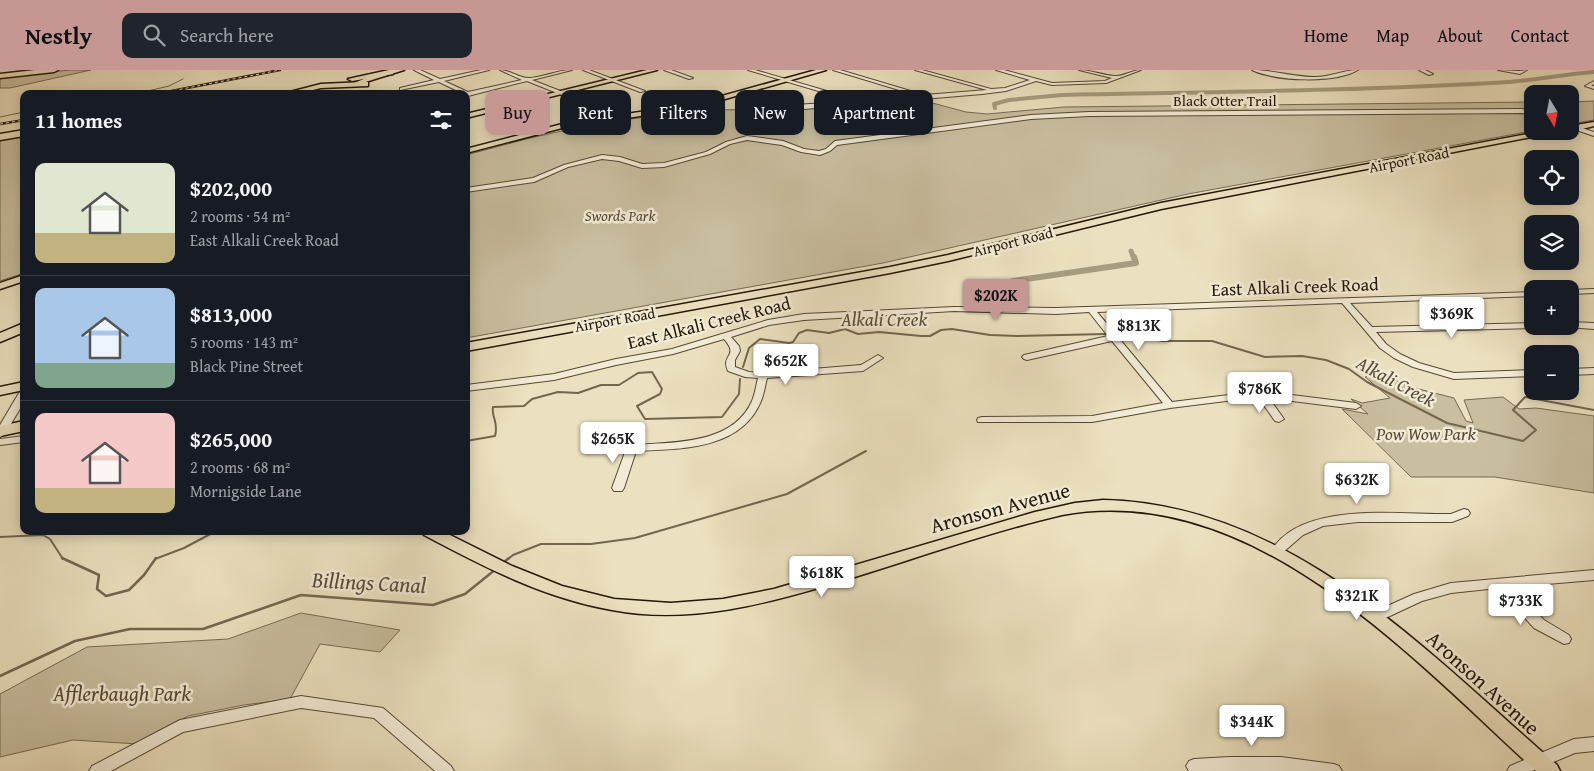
<!DOCTYPE html>
<html lang="en">
<head>
<meta charset="utf-8">
<style>
  body { margin:0; font-family:"Gentium Book Plus",serif; background:#20242c; color:#f1f3f6; height:100vh; display:flex; flex-direction:column; font-size:19px; white-space:nowrap }
  * { box-sizing:border-box; margin:0 }
  p { font-size:16px; color:#9ea1a6 }
  .icon { flex:none; width:28px; height:28px; fill:none; stroke:currentColor; stroke-width:2; stroke-linecap:round; stroke-linejoin:round }
  .map { position:relative; flex:1; overflow:hidden }
  .drawer { position:absolute; left:20px; top:20px; width:450px; height:445px; display:flex; flex-direction:column; background:#171b24; border-radius:10px; box-shadow:0 2px 12px #0003 }
  .drawer>* { flex:none }
  .hud { position:absolute; left:485px; top:20px; width:475px; height:45px; display:flex; gap:10px }
  .needle { width:32px; rotate:170deg }
  .fabs { position:absolute; left:1524px; top:15px; display:grid; gap:10px }
  .fabs a { display:grid; place-items:center; width:55px; height:55px; border-radius:10px; background:#171b24; box-shadow:0 2px 12px #0003; font-size:25px }
  .price { position:absolute; translate:-50% -42px; padding:0 11px; border-radius:5px; background:#fff; color:#222; font-size:16px; line-height:32px; filter:drop-shadow(0 1px 2px #0008) }
  .price::after { content:''; position:absolute; left:50%; top:30px; width:15px; height:11px; margin-left:-8px; background:inherit; clip-path:polygon(0 0,100% 0,50% 100%) }
  .price.current { background:#c59692; color:#111 }
  ul { padding:0; list-style:none }
  li { display:flex; align-items:center; gap:15px; height:125px; padding:0 15px }
  li+li { border-top:1px solid #363941 }
  li span { display:grid; place-items:center; flex:none; width:140px; height:100px; border-radius:10px; color:#555 }
  li>.icon { margin-inline-start:auto }
  span .icon { width:60px; height:60px; fill:#fffc; stroke-width:1 }
  li b { font-size:21px }
  h2 { display:flex; justify-content:space-between; align-items:center; height:60px; padding:0 15px; font-size:21px }
  .pill { padding:0 18px; border-radius:10px; background:#171b24; box-shadow:0 2px 12px #0003; font-size:18px; line-height:45px }
  .pill.current { background:#c59692; color:#111 }
  header { display:flex; align-items:center; gap:30px; box-sizing:border-box; height:70px; padding:0 25px; background:#c59692; color:#111 }
  header strong { font-size:24px }
  nav { display:flex; gap:28px; margin-inline-start:auto; font-size:18px }
  .search { width:350px; height:45px; background:#20242c; display:flex; align-items:center; gap:12px; box-sizing:border-box; padding:0 18px; border-radius:10px; color:#9ea1a6; font-size:19px }
  .map>svg:first-child { display:block }
  .green { fill:#c9bea0; stroke:#766a53 }
  .lines { fill:none; stroke-linecap:round; stroke-linejoin:round }
  .stream-far2 { stroke:#73664f; stroke-width:1 }
  .stream-far1 { stroke:#73664f; stroke-width:2 }
  .stream { stroke:#73664f; stroke-width:2.5 }
  .canal-far2 { stroke:#a79b80; stroke-width:4 }
  .canal-far1 { stroke:#a79b80; stroke-width:5 }
  .canal { stroke:#a79b80; stroke-width:6 }
  .minor-casing { stroke:#564834; stroke-width:2 }
  .major-casing { stroke:#241606; stroke-width:3 }
  .highway-casing { stroke:#241606; stroke-width:3 }
  .minor { fill:#f2ebd5; fill-rule:evenodd }
  .major { fill:#ebe0bf; fill-rule:evenodd }
  .highway { fill:#ebe0bf; fill-rule:evenodd }
  .rail-casing { stroke:#241606; stroke-width:2.5 }
  .rail { stroke:#f2ebd5; stroke-width:1; stroke-dasharray:3; stroke-linecap:butt }
  .labels { text-anchor:middle; stroke-width:5; stroke-linejoin:round; paint-order:stroke }
  .far-street-label { font-size:15px; fill:#241606; stroke:#f2ebd5 }
  .far-park-label { font-size:15px; font-style:italic; fill:#564834; stroke:#f2ebd5 }
  .street-label { font-size:18px; fill:#241606; stroke:#f2ebd5 }
  .park-label { font-size:18px; font-style:italic; fill:#564834; stroke:#f2ebd5 }
  .water-label { font-size:19px; font-style:italic; fill:#584b37; stroke:#f2ebd5 }
  .near-street-label { font-size:21px; fill:#241606; stroke:#f2ebd5 }
  .near-park-label { font-size:21px; font-style:italic; fill:#564834; stroke:#f2ebd5 }
  .near-water-label { font-size:22px; font-style:italic; fill:#584b37; stroke:#f2ebd5 }
</style>
</head>
<body>
<header>
<strong>Nestly</strong>
<div class="search"><svg class="icon" aria-label="search" viewBox="0 0 24 24"><circle cx="10" cy="10" r="6"/><path d="M15 15l6 6"/></svg>Search here</div>
<nav><a>Home</a><a>Map</a><a>About</a><a>Contact</a></nav>
</header>
<div class="map">
<svg width="1594" height="701" viewBox="0 0 1594 701">
  <rect width="100%" height="100%" fill="#ebe0bf"/>
  <filter id="stains"><feTurbulence type="fractalNoise" baseFrequency=".004" numOctaves="4"/><feColorMatrix values="0 0 0 0 .2 0 0 0 0 .09 0 0 0 0 .02 0 0 0 .5 -.17"/></filter>
  <radialGradient id="worn" r=".72"><stop offset=".6" stop-color="#630" stop-opacity="0"/><stop offset="1" stop-color="#630" stop-opacity=".3"/></radialGradient>
  <path class="green" d="M70,0H91L10,18H0V7Z
    M925,31L966,42L987,44L1064,37L1532,32V61L1188,124L883,193L466,268V85L530,68L603,52L711,40L785,39Z
    M1594,31V50L1570,54V32Z
    M24,64V203L0,211V68Z
    M1375,302L1411,317L1454,328L1466,351L1473,353L1464,330L1503,327L1519,339L1536,338L1594,346V423L1495,407H1411L1342,339L1368,344L1351,329L1362,333L1390,328L1365,307Z
    M301,543L400,560L380,582L320,574L290,629L244,635L188,646L138,674L73,670L0,687V624L87,577L228,569Z"/>
  <g class="lines">
    <path class="stream-far2" d="M135,24L169,16L183,9
      M0,47L24,42"/>
    <path class="stream-far1" d="M1122,264L1163,271H1212L1265,287L1302,286L1326,290L1349,299L1367,312L1447,353L1523,371L1536,360L1513,340L1525,327L1594,340
      M743,297L749,278L760,269L789,273L793,272L799,263L807,260L829,263L845,259L858,264L879,262L921,266H930L941,260L952,259L990,265L1017,266L1106,264
      M466,371L495,366C499,351 491,348 493,337L524,336L532,329L558,322L578,323L601,315H619L638,303L652,302L662,319L660,324L637,336L645,349L722,347L739,324L740,309
      M0,467L43,465L50,469L63,489
      M155,489L184,478L216,461
      M508,489L513,485L541,474H591L635,468L787,424L866,381"/>
    <path class="stream" d="M62,488L99,505L97,519L106,526L129,520L144,505L156,488
      M503,493L509,488
      M0,606L75,571L130,559H203L301,525L433,535L465,524L496,499"/>
    <path class="canal-far2" d="M995,38L994,34L1009,30L1062,25C1211,22 1359,21 1508,12C1537,10 1565,4 1594,2"/>
    <path class="canal-far1" d="M1131,181L1134,189"/>
    <path class="canal" d="M996,220L1013,211L1136,193L1134,187"/>
    <g class="minor-casing">
      <path id="minor" d="M414,0H420L440,9L481,0H489L444,11L468,22L522,10L500,0C510,0 520,9 530,8C544,7 558,0 572,0L532,10L581,29L594,37L604,50L599,51L590,39L577,31L527,11L468,26L439,12L400,20V18L434,10Z
        M583,0H589L645,21L640,22Z
        M664,0H671L693,8L689,9Z
        M748,0H755L854,29L853,31L919,26L833,0H840L924,25L987,20L915,0H922L991,19L1005,18L1030,10L996,0H1004L1052,13L1105,11L1112,8L1079,0C1091,0 1102,5 1114,6C1123,7 1132,0 1141,0L1106,13L1052,15L1036,11L1006,21L982,24L804,39L772,34L738,23L741,21L773,31L796,35L852,31Z
        M1252,0C1273,0 1294,7 1315,7C1330,7 1344,0 1358,0C1335,14 1275,11 1252,0Z
        M1419,0H1425L1433,4L1429,5Z
        M1498,0L1519,1L1527,0L1520,4Z
        M1594,11V14L1591,16H1594V19L1585,16Z
        M1522,39L1532,42V45L1522,43L1089,46L1031,49L837,75L830,81L820,85L801,82L782,75L747,70L730,74L710,84L664,97L642,98L619,91L602,89L568,97L534,112L466,122V118L533,108L564,95L602,85L620,87L642,94L664,93L706,82L726,72L747,66L783,71L804,79L819,81L826,79L835,71L1031,45L1089,42Z
        M1570,54L1594,62V66L1570,58Z
        M1594,219V223L1570,224V220Z
        M1532,222V226L1350,233L1372,257L1532,253V256H1535L1532,258L1376,262L1386,274L1400,284L1419,293L1454,303L1532,300V306L1454,309L1413,297L1394,288L1380,278L1342,233L1097,242L1172,332L1261,321L1356,333L1361,336L1356,339L1269,328L1284,349L1279,352L1275,351L1258,327L1170,338L1092,352H978L977,350L978,348L982,347L1092,346L1163,333L1112,271L1027,290L1024,289L1022,287L1024,285L1108,266L1089,242L1056,244L954,241L804,250L769,255L731,267L739,276L740,281L735,290V297L749,302L763,303L861,295L878,285L883,288L863,301L767,308C765,316 764,324 761,331C741,380 680,379 636,381L624,418L622,421H614L612,418L625,382L615,381L614,379L615,377C626,374 639,375 650,374C686,372 735,370 752,331C755,324 756,316 758,308L745,307L728,301C720,284 740,287 724,269L673,284L616,295L554,310L466,321V315L554,304L616,289L672,279L768,250L804,244L954,237L1056,238Z
        M1570,252L1594,253V259L1567,257L1570,256Z
        M1594,298V304L1570,305V299Z
        M24,320V332L5,364L0,367V355L19,323Z
        M24,366V372L0,375V369Z
        M1464,439L1468,440L1470,443L1468,446L1452,452H1358L1323,456L1303,465L1281,484L1277,485L1273,484L1271,481C1302,430 1400,445 1451,444Z
        M1594,500V510L1512,517L1544,550L1569,565L1571,569L1569,573L1564,574L1534,558L1498,518L1451,523L1422,531L1377,552L1372,551L1371,547L1372,543L1414,524L1451,513Z
        M301,626L383,638L451,696L454,701H435L374,648L301,638L183,662L111,701H89L92,696L180,650Z
        M1594,667V681L1575,683L1532,701H1507L1510,696L1574,669Z
        M1229,687H1281L1334,694L1339,696L1342,701H1189L1186,696L1189,691L1194,689Z"/>
    </g>
    <g class="major-casing">
      <path id="major" d="M393,0H404L359,14L354,13L376,4Z
        M647,0H657L466,48V44Z
        M816,0H826L694,38L566,57L466,83V79L566,53L693,34Z
        M24,205V211L0,219V213Z
        M24,312V320L0,325V317Z
        M1103,430C1290,434 1425,580 1557,695L1560,701H1536C1410,586 1251,410 1062,445C989,462 917,488 845,510C770,533 691,555 612,540C544,528 484,497 424,465L422,461H442L512,496L562,516L614,529L671,533L723,529L774,519L1035,442L1075,433Z"/>
    </g>
    <g class="highway-casing">
      <path id="highway" d="M35,0H58L54,2L0,8V4Z
        M389,0H393V4L352,11L348,9Z
        M365,12H368V16L321,18L297,24H282L321,14Z
        M1594,52V56L1570,62L1569,61L1570,56Z
        M24,60V66L0,70V64Z
        M1543,61H1562L1161,139L948,191L890,203L466,281V273L890,197L948,185L1161,133Z
        M24,253V262L0,272V263Z
        M24,351V361L0,366V356Z"/>
    </g>
    <use href="#minor" class="minor"/>
    <use href="#major" class="major"/>
    <use href="#highway" class="highway"/>
    <g class="rail-casing">
      <path id="rail" d="M156,24L280,0
        M0,54L24,50"/>
    </g>
    <use href="#rail" class="rail"/>
  </g>
  <g class="labels">
    <g class="far-street-label">
      <text x="1225" y="36">Black Otter Trail</text>
      <text transform="translate(1409 90) rotate(-11)" y="5">Airport Road</text>
      <text transform="translate(1013 172) rotate(-14)" y="5">Airport Road</text>
      <text transform="translate(615 250) rotate(-10)" y="5">Airport Road</text>
    </g>
    <g class="far-park-label">
      <text x="620" y="151">Swords Park</text>
    </g>
    <g class="street-label">
      <text transform="translate(1295 217) rotate(-2)" y="6">East Alkali Creek Road</text>
      <text transform="translate(709 253) rotate(-14)" y="6">East Alkali Creek Road</text>
    </g>
    <g class="park-label">
      <text x="1426" y="370">Pow Wow Park</text>
    </g>
    <g class="water-label">
      <text x="884" y="256">Alkali Creek</text>
      <text transform="translate(1396 311) rotate(28)" y="7">Alkali Creek</text>
    </g>
    <g class="near-street-label">
      <text transform="translate(1000 438) rotate(-15)" y="7">Aronson Avenue</text>
      <text transform="translate(1483 613) rotate(42)" y="7">Aronson Avenue</text>
    </g>
    <g class="near-park-label">
      <text x="122" y="631">Afflerbaugh Park</text>
    </g>
    <g class="near-water-label">
      <text transform="translate(369 512) rotate(3)" y="8">Billings Canal</text>
    </g>
  </g>
  <rect width="100%" height="100%" filter="url(#stains)"/>
  <rect width="100%" height="100%" fill="url(#worn)"/>
</svg>
<div class="fabs">
<a><svg class="needle" viewBox="-14 -14 28 28"><path d="M0-13l5 13h-10z" fill="#e53935"/><path d="M0 13l5-13h-10z" fill="#9ea1a6"/></svg></a>
<a><svg class="icon" aria-label="locate" viewBox="0 0 24 24"><circle cx="12" cy="12" r="6"/><path d="M12 2v4M12 18v4M2 12h4M18 12h4"/></svg></a>
<a><svg class="icon" aria-label="layers" viewBox="0 0 24 24"><path d="M12 4l9 5-9 5-9-5zM3 14l9 5 9-5"/></svg></a>
<a>+</a>
<a>−</a>
</div>
<b class="price current" style="left:996px;top:251px">$202K</b>
<b class="price" style="left:1452px;top:269px">$369K</b>
<b class="price" style="left:1139px;top:281px">$813K</b>
<b class="price" style="left:786px;top:316px">$652K</b>
<b class="price" style="left:1260px;top:344px">$786K</b>
<b class="price" style="left:613px;top:394px">$265K</b>
<b class="price" style="left:1357px;top:435px">$632K</b>
<b class="price" style="left:822px;top:528px">$618K</b>
<b class="price" style="left:1357px;top:551px">$321K</b>
<b class="price" style="left:1521px;top:556px">$733K</b>
<b class="price" style="left:1252px;top:677px">$344K</b>
<div class="hud">
<a class="pill current">Buy</a>
<a class="pill">Rent</a>
<a class="pill">Filters</a>
<a class="pill">New</a>
<a class="pill">Apartment</a>
</div>
<section class="drawer">
<h2>11 homes<svg class="icon" aria-label="filters" viewBox="0 0 24 24"><path d="M4 7h16M4 17h16"/><circle cx="9" cy="7" r="2"/><circle cx="15" cy="17" r="2"/></svg></h2>
<ul>
<li><span style="background:linear-gradient(#dfe7d0 70%,#c2b280 0)"><svg class="icon" aria-label="home" viewBox="0 0 24 24"><path d="M3 11l9-7 9 7M6 9v11h12V9"/></svg></span><div><b>$202,000</b><p>2 rooms · 54 m²</p><p>East Alkali Creek Road</p></div></li>
<li><span style="background:linear-gradient(#a9c7e8 75%,#7fa58c 0)"><svg class="icon" aria-label="home" viewBox="0 0 24 24"><path d="M3 11l9-7 9 7M6 9v11h12V9"/></svg></span><div><b>$813,000</b><p>5 rooms · 143 m²</p><p>Black Pine Street</p></div></li>
<li><span style="background:linear-gradient(#f6c9c9 75%,#c2b280 0)"><svg class="icon" aria-label="home" viewBox="0 0 24 24"><path d="M3 11l9-7 9 7M6 9v11h12V9"/></svg></span><div><b>$265,000</b><p>2 rooms · 68 m²</p><p>Mornigside Lane</p></div></li>
</ul>
</section>
</div>
</body>
</html>
